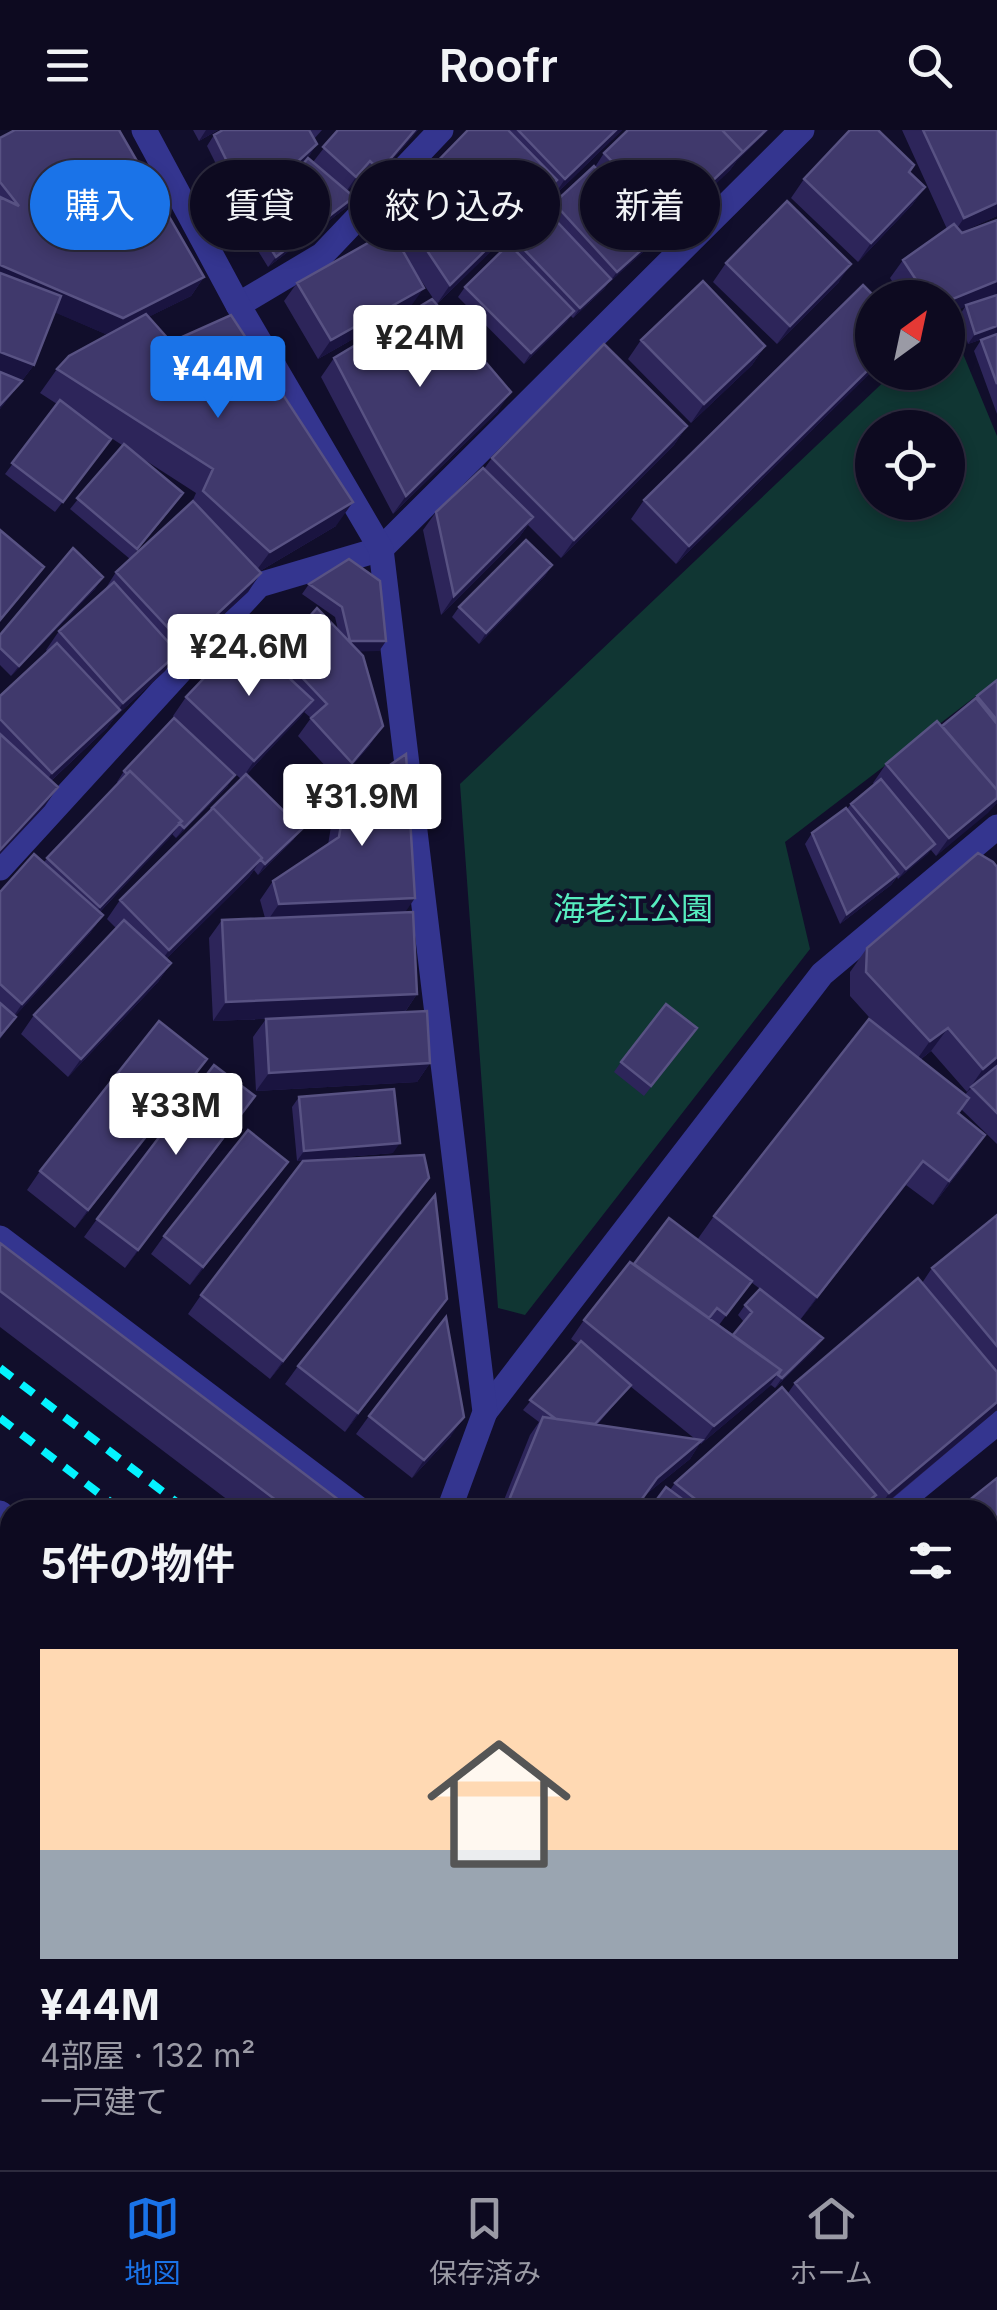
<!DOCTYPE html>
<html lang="ja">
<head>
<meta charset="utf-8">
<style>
  body { margin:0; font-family:Inter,"Noto Sans JP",sans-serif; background:#1b182d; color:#f1f3f6; height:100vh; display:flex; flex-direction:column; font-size:38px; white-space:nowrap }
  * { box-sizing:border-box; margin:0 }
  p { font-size:32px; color:#9a9aa5 }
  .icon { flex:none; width:55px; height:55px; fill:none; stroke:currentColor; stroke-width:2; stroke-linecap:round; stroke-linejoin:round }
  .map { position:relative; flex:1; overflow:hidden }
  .drawer { position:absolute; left:0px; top:1370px; width:998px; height:670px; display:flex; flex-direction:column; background:#0d0a20; border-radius:30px 30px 0 0; box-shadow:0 5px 15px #0003,0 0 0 2px #2d2b3e }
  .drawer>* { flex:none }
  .banner { position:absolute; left:30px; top:30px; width:938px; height:90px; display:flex; gap:20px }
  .needle { width:65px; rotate:33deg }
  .buttons { position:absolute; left:855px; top:150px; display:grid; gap:20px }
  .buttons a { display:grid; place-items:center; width:110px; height:110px; border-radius:50%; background:#0d0a20; box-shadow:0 5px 15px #0003,0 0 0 2px #2d2b3e; font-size:50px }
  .price { position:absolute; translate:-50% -85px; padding:0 22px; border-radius:10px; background:#fff; color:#222; font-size:32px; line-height:65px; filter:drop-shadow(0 2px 5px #0008) }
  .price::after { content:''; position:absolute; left:50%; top:60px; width:30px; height:22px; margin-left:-15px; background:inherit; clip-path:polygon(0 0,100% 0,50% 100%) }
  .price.active { background:#1a73e8; color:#fff }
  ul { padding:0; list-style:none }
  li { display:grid; align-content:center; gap:20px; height:530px; padding:0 40px }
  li+li { border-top:2px solid #2d2b3e }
  li span { display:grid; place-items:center; height:310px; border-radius:0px; color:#555 }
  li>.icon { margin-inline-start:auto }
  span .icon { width:180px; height:180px; fill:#fffc; stroke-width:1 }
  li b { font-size:42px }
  h2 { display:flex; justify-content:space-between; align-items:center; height:120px; padding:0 40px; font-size:42px }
  .pill { padding:0 35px; border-radius:45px; background:#0d0a20; box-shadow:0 5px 15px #0003,0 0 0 2px #2d2b3e; font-size:35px; line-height:90px }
  .pill.active { background:#1a73e8; color:#fff }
  header { display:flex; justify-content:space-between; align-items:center; height:130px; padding:0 40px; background:#0d0a20; font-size:45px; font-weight:600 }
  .menu { display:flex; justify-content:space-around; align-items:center; height:140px; border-top:2px solid #2d2b3e; background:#0d0a20; font-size:28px; color:#9a9aa5 }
  .menu a { display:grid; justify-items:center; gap:5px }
  .menu .active { color:#1a73e8 }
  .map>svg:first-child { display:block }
  .green { fill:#103633; fill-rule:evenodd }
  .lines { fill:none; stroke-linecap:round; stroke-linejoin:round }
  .service { stroke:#34358f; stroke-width:25 }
  .minor { stroke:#34358f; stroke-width:25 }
  .motorway { stroke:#ff53af; stroke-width:30 }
  .rail { stroke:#04f3ff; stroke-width:8; stroke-dasharray:15 12; stroke-linecap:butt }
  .wall { fill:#2d255a; fill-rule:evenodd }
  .shaded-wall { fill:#1a1440 }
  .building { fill:#40396c; stroke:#585283; stroke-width:2.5 }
  .labels { text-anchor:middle; stroke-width:9; stroke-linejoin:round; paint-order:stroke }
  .park-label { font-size:32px; fill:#57edbf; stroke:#110e2b }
</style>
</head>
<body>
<header><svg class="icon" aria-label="menu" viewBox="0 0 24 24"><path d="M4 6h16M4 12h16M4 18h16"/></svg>Roofr<svg class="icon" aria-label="search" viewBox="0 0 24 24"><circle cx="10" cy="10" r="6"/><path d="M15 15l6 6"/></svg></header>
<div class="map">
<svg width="997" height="2040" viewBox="0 0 997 2040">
  <rect width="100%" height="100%" fill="#110e2b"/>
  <path class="green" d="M949,190L997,306V550L785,712L810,819L525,1185L498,1178L460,654L893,243L948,242ZM872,298H948V372H872Z"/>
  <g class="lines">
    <path class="service" d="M238,175L322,125L441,0
      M0,738L259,455L381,419L802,0
      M485,1282L822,844L997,697
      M988,1684L997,1676
      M325,2040L332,2030"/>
    <path class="minor" d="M144,0L238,175L381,419L485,1282L449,1380
      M0,1108L360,1380
      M890,1380L997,1293
      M0,1383L10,1391
      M988,1852L997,1859
      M0,2008L10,2015
      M32,2030L47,2040
      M849,2030L863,2040"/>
    <path class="motorway" d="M0,1535L10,1542
      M0,1656L10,1663
      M499,2030L513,2040
      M658,2030L671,2040"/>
    <path class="rail" d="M0,1238L187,1380
      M0,1288L121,1380
      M988,1987L997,1994
      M977,2030L991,2040"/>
  </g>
  <path class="wall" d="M193,0H218L199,11Z
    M223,0H322L314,9L310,25L242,86L207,16L214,5Z
    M338,0H418L367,59L357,50L347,61V77L268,137L247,103L254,92L313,32Z
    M468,0H622L553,67L548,63L544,69L437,174L412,137L411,176L318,229L284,171L297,153L389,102L383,93L396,74Z
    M902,0H997V86L961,102L997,204L968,214L959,186L965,177L948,168H903L890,148L903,130L947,99Z
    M0,8L204,147L191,166L148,187L336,396L260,441L248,462L171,533L165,541L115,587L107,598L51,651L45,676L0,724V566L48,522L46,520L59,501L104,461L116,442L192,372L196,363L137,325L176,373L130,429L70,379L122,315L108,306L111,309L55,382L5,344L57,274L40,263L57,239L108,205L55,182L34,235L0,279Z
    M604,23L736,32L730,40L657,110L656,108L650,116L609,152L604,159L573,188L571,186L524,234L458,167L465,157L511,116L515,110L548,82L554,73L595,37Z
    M909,42L925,57L912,75L858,132L791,68L804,49Z
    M726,133L839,152L777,214L713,152Z
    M872,168V241L676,434L631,389L644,370Z
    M997,205V284L974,221L981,210Z
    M641,210L765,216L752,235L691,293L628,229Z
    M334,228L498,281L393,384L321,247Z
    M687,296L674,315L561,428L528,395L520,406L441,485L423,400L436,382L484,339L492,328Z
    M349,429L386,511L379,521H359L370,615L339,651L298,606L311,588L304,582L247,644L294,709L258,745L254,740L249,747L166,829L171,833L158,852L68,947L21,904L34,885L116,798L107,789L120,770L241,649L173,586L186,567L271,531L278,522L338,500L335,487L302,464L309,454Z
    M552,435L545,446L479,514L452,487L459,477Z
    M96,458L11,546L0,535V505Z
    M997,550V673L936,726L931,720L898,749L897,747L891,755L840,794L805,714L812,703L847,679L851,674L874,654L873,653L886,634L942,596Z
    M124,641L228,656L176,708L172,704L100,782L103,785L90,803L15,886L16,887L0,909V762L44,732L118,653L117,652Z
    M346,665L405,782L417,864L405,882L430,933L417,952L256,961L253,907L266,889L311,887L213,891L209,808L222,790L265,788L260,770L273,751L328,715L333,684Z
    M997,737V1014L961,979L958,983L969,1029L933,1075L906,1055L800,1190L751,1152L719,1195L733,1205L744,1192L738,1185L745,1175L816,1218L775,1258L771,1255L701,1314L700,1313L690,1329L644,1366L634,1380H500L530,1305L539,1292L523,1280L578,1214L571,1209L584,1190L634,1134L697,1110L714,1086L878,897L850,866V842L867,818ZM931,921L967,962L968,961L965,965L920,930ZM630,1256L695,1309L597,1295Z
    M690,908L644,966L614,942L621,932Z
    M194,948L75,1098L27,1060L40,1041Z
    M299,967L393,1023L297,1031L292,977Z
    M242,985L125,1138L84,1107L97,1089Z
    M288,1032L275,1050L190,1155L151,1124L164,1106Z
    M429,1048L416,1067L270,1249L188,1184L201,1165Z
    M997,1085V1280L879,1380H875L870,1374L866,1380H649L670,1360L675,1353L788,1263L795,1253L922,1153L932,1138Z
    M0,1113L352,1380H241L0,1197Z
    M447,1169L345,1302L285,1254L298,1236Z
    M369,1286L451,1306L412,1348L356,1304Z
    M997,1348V1506L988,1520V1380Z
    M997,1521V1647L989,1653L988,1528Z
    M997,1692L996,1811L988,1803V1699Z
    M0,1707L10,1714V1942L0,1934Z
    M988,1863L997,1870V1949L988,1941Z
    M178,2030H317L310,2040H171Z"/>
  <path class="shaded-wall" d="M206,0H218L199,11Z
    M415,0H418L367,59L380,41Z
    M616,0H622L553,67L565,49Z
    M766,0H769L736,32L730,40L657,110L670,91Z
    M317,14L310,25L242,86L249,76Z
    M370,31L357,50L343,66L356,47Z
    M557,50L544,69L437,174L450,155Z
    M925,57L912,75L858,132L871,113Z
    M354,67L347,77L268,137L276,127Z
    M997,73V86L951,107L964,88Z
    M658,105L650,116L609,153L617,142Z
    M851,134L839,152L777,214L790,196Z
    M0,135L204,147L191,166L110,206L0,159Z
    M611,149L604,159L573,188L580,178Z
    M997,151V164L948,184V171Z
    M424,158L411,176L318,229L331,210Z
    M574,181L567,192L524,234L531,223Z
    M997,196V204L968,214L975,204Z
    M765,216L752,235L691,293L704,274Z
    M0,222L34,235L0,279Z
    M872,236V241L676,434L689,416Z
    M511,262L498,281L393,384L406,366Z
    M687,296L674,315L561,428L574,410Z
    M353,372L336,396L253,445L270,422Z
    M533,387L520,406L441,485L454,466Z
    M552,435L545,446L479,514L486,503Z
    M261,443L248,462L172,533L184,515Z
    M103,447L96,458L11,546L19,536Z
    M350,511H386L379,521L343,522Z
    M178,523L165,541L115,587L107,598L39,662L52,643L116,584L123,573Z
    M313,570L300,588L241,650L254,631Z
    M383,596L370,615L339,651L352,633Z
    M235,645L228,656L176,708L184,698Z
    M58,657L45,676L0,724V720Z
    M997,668V673L988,683L936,726L949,708Z
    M182,691L169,709L87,795L100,777Z
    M302,699L294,709L258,745L265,734Z
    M935,714L928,724L898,749L906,739Z
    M262,728L249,747L156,839L169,820Z
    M898,744L891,755L840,794L847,784Z
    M415,768L402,787L266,793L279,774Z
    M103,785L90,803L9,893L22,874Z
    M171,833L158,852L68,947L81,929Z
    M417,864L404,883L213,891L226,872Z
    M948,898L931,921L913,935L930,911Z
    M997,927V937L967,962L983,939Z
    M207,929L194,948L75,1098L88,1080Z
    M430,933L417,952L256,961L269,943Z
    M255,966L242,985L125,1138L138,1120Z
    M985,1005L969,1029L933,1075L949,1051Z
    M400,1013L393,1023L297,1031L304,1021Z
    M923,1031L906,1055L800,1190L817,1167Z
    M288,1032L275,1050L190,1155L203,1137Z
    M429,1048L416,1067L270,1249L283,1231Z
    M447,1169L434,1188L345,1302L358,1283Z
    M823,1208L816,1218L775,1258L782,1248Z
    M781,1240L768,1258L701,1314L714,1296Z
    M997,1272V1280L878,1380L889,1363Z
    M464,1287L451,1306L412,1348L424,1330Z
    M702,1310L690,1329L644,1366L657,1348Z
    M876,1365L866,1380H857Z
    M997,1502V1506L988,1520V1512Z"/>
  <path class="building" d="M15,0H119L204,147L123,188L0,135V67L19,76L0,52V8Z
    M223,0H309L317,14L249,76L214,5Z
    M338,0H415L380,41L370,31L356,47L323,17Z
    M468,0H508L557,50L450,155L396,74Z
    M518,0H616L565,49Z
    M628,0H722L743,22L670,91L604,23Z
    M722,0H766L743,22Z
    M850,0H878L914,35L909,42L925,57L871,113L804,49Z
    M923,0H997V73L964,88Z
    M308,28L354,67L276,127L254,92Z
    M594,36L658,105L617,142L554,73Z
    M787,71L851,134L790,196L726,133Z
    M547,81L611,149L580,178L515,110Z
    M997,90V151L948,171V168H928L903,130L954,94L962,103Z
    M391,100L424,158L331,210L297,153Z
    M509,114L574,181L531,223L465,157Z
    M0,143L61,166L34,235L0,222Z
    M703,151L765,216L704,274L641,210Z
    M863,155L876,168H872V236L689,416L644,370Z
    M997,165V196L975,204L966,175Z
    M432,169L511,262L406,366L334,228Z
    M146,184L171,212L231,185L353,372L270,422L203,361L213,339L57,239L69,226Z
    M997,204V254L981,210Z
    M604,214L687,296L574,410L492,328Z
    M0,242L22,251L0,275Z
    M60,270L111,309L63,372L12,333Z
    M124,314L183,363L137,419L77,368Z
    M483,338L533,387L454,466L436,382Z
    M193,371L261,443L184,515L116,442Z
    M0,400L44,437L0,490Z
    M526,410L552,435L486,503L459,477Z
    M73,418L103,447L19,536L0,518V505Z
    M349,429L380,451L386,511H350L342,477L309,454Z
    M114,452L178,523L123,573L59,501Z
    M317,478L363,526L383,596L352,633L311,588L327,574L278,522Z
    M244,506L313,570L254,631L186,567Z
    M57,513L120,580L52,643L0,589V566Z
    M997,550V590L977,566Z
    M976,568L997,594V660L942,596Z
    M174,588L235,645L184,698L179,693L182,691L130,641L127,644L124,641Z
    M937,591L997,660V668L949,708L886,634Z
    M0,604L58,657L0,720Z
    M406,624L415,768L279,774L273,751L339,707L346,665Z
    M130,641L182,691L100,777L47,728Z
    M246,644L302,699L265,734L261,730L262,728L213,678L211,679Z
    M881,649L935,714L906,739L851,674Z
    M213,678L262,728L169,820L120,770Z
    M846,678L898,744L847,784L812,703Z
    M978,723L993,732L997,737V927L983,939L948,898L930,911L866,842L867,818Z
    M34,724L103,785L22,874L0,854V762Z
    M413,782L417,864L226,872L222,790Z
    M124,790L171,833L81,929L34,885Z
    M0,873L16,887L0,906Z
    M666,874L697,898L651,956L621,932Z
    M427,881L430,933L269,943L266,889Z
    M869,889L969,968L958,983L985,1005L949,1051L923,1031L817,1167L714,1086Z
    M159,891L207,929L88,1080L40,1041Z
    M214,935L255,966L138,1120L97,1089Z
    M997,936V983L971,957Z
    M394,959L400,1013L304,1021L299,967Z
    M248,1000L288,1032L203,1137L164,1106Z
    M424,1025L429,1048L283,1231L201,1165L303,1031Z
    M435,1065L447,1169L358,1283L298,1236Z
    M997,1085V1216L932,1138Z
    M669,1088L752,1151L726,1185L717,1178L709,1188L634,1134Z
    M0,1113L352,1380H289L0,1161Z
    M630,1132L781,1240L714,1296L584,1190Z
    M918,1148L997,1242V1272L889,1363L795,1253Z
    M760,1159L823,1208L782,1248L778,1245L781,1240L733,1205L752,1182L745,1175Z
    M446,1187L464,1287L424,1330L369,1286Z
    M581,1211L631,1255L595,1294L556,1289L530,1270Z
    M782,1257L876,1365L857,1380H709L675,1353Z
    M543,1287L702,1310L657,1348L634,1380H505Z
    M997,1348V1483L988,1471V1380H957Z
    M666,1357L697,1380H649Z
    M988,1489L997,1500V1505L988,1512Z
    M997,1521V1628L988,1615V1528Z
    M997,1692V1781L988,1773V1699Z
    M0,1707L10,1714V1905L0,1898Z
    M988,1863L997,1870V1912L988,1905Z
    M0,2023L10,2030L28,2040H0Z
    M178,2030H280L295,2040H188L176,2032Z
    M296,2030H317L310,2040Z
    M363,2030H413L429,2040H357Z"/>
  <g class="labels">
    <g class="park-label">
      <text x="633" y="790">海老江公園</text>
    </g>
  </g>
</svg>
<div class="buttons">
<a><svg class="needle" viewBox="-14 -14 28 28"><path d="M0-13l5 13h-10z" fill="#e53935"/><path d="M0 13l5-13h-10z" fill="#9a9aa5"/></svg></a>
<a><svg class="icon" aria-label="locate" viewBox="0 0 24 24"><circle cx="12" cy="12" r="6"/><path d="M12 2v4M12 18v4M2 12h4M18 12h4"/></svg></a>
</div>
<b class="price" style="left:420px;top:260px">¥24M</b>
<b class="price active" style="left:218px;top:291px">¥44M</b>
<b class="price" style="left:249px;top:569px">¥24.6M</b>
<b class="price" style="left:362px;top:719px">¥31.9M</b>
<b class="price" style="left:176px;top:1028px">¥33M</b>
<div class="banner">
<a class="pill active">購入</a>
<a class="pill">賃貸</a>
<a class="pill">絞り込み</a>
<a class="pill">新着</a>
</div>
<section class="drawer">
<h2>5件の物件<svg class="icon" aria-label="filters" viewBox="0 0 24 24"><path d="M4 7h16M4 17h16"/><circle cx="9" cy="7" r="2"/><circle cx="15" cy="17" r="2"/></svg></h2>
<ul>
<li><span style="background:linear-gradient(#ffd9b3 65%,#9aa5b1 0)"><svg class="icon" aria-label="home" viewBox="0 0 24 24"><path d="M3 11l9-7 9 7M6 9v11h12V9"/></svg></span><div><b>¥44M</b><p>4部屋 · 132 m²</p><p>一戸建て</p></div></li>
</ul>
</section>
</div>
<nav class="menu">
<a class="active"><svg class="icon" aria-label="map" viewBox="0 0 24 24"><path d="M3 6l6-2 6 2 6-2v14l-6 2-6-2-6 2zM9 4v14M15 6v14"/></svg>地図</a>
<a><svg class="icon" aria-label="saved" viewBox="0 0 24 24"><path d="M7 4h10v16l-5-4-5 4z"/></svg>保存済み</a>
<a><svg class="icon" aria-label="home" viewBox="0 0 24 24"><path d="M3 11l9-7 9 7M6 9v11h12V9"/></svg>ホーム</a>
</nav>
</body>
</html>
